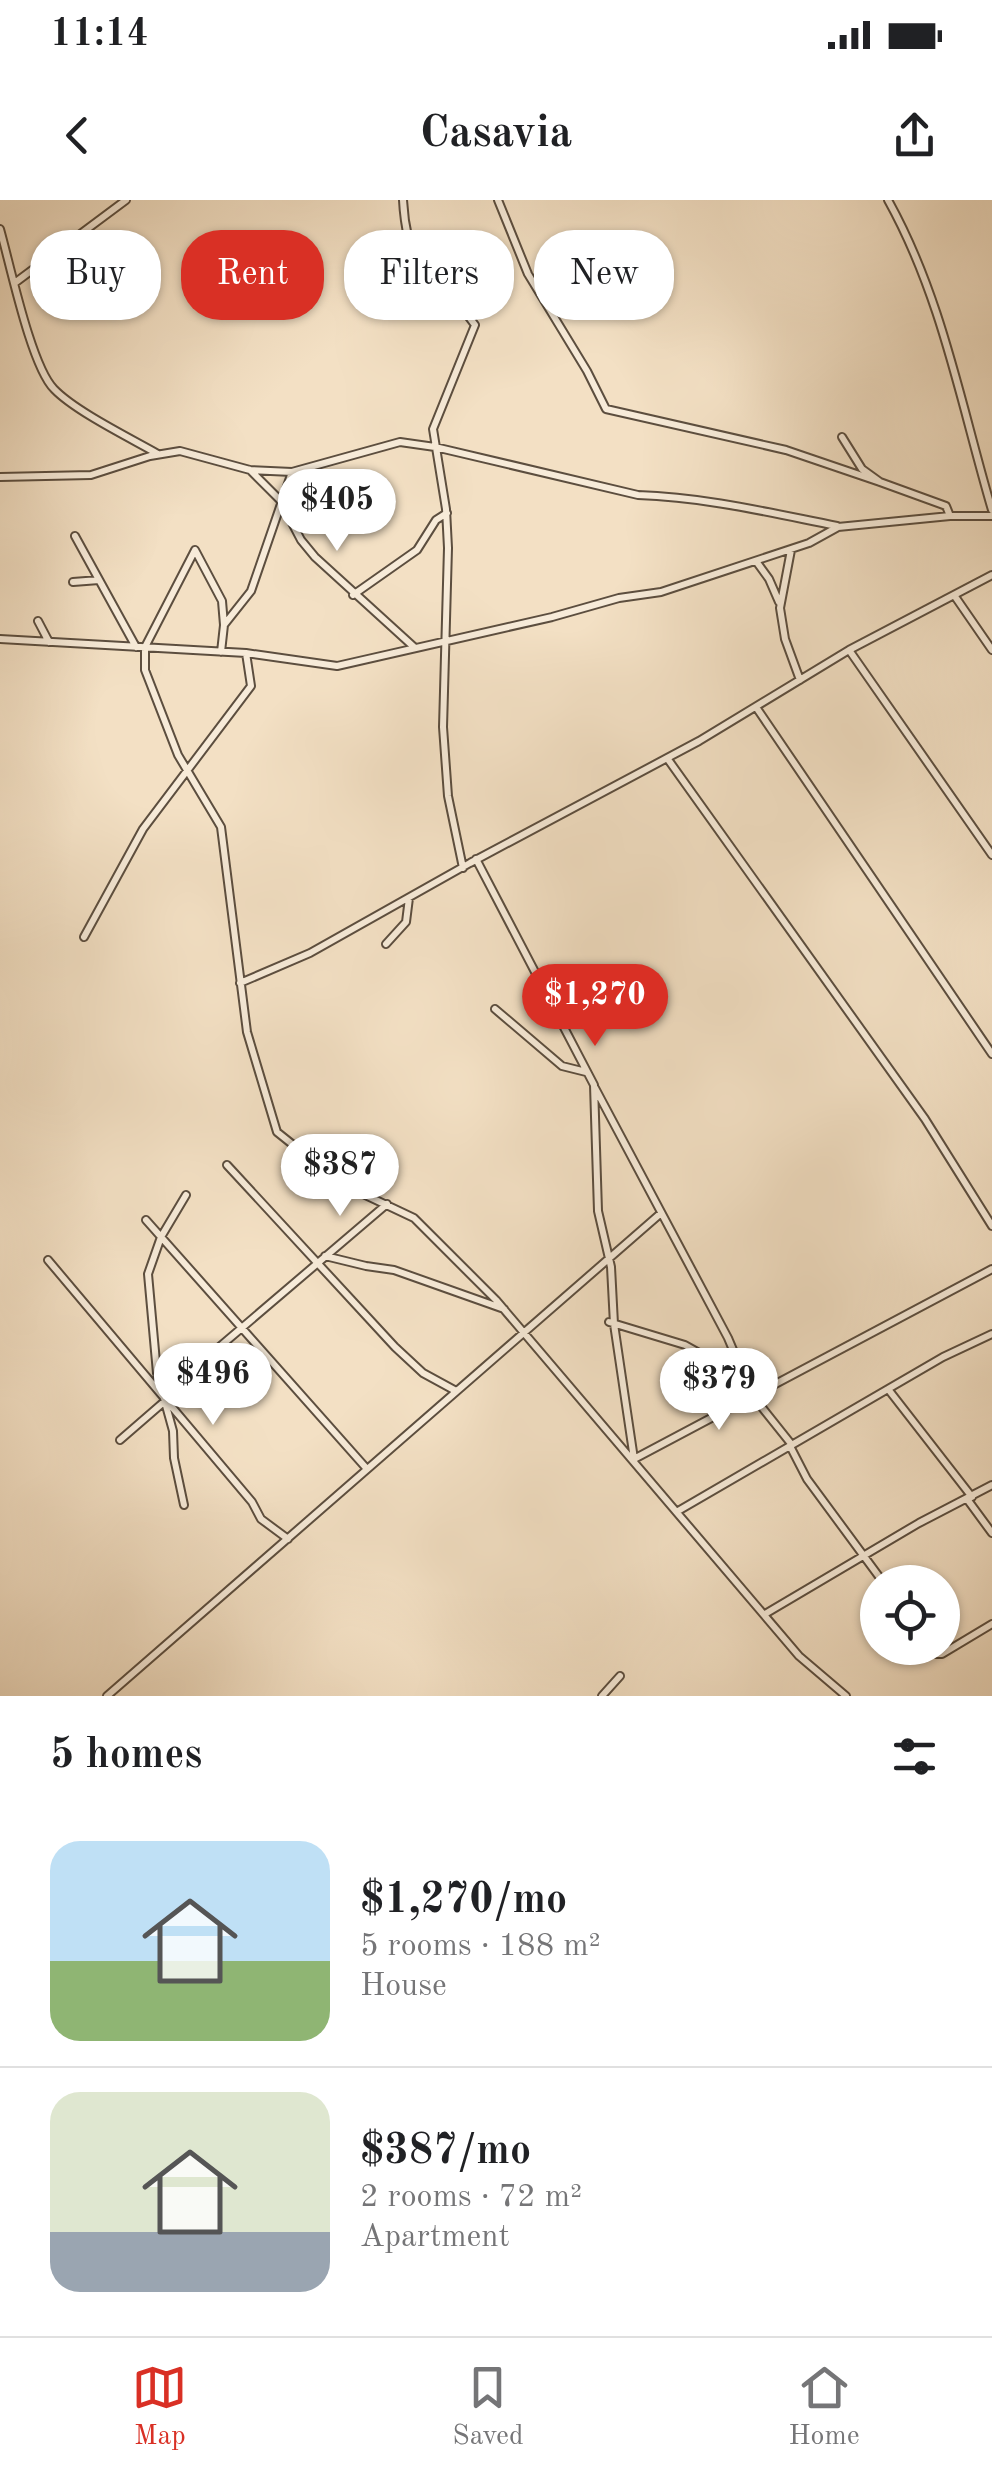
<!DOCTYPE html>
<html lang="en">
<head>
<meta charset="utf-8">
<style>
  body { margin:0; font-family:"Old Standard TT",serif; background:#f6f6f6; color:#202124; height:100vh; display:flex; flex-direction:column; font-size:38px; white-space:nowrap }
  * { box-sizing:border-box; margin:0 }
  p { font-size:32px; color:#757577 }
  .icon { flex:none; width:55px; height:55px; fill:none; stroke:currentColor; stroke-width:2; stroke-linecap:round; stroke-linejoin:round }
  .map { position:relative; height:1496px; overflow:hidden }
  .panel { display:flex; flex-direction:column; background:#fff; flex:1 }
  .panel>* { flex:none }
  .banner { position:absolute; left:30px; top:30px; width:932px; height:90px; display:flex; gap:20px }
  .controls { position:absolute; left:860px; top:1365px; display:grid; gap:20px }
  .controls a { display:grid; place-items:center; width:100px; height:100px; border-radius:50%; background:#fff; box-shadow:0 2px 8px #0004; font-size:50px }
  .price { position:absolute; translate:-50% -85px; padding:0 22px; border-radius:35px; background:#fff; color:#222; font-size:32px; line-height:65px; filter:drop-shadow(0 2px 5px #0008) }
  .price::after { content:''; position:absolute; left:50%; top:60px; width:30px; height:22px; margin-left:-15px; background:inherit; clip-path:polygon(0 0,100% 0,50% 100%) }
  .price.selected { background:#d93025; color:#fff }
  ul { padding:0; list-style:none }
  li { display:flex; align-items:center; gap:30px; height:250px; padding:0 50px }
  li+li { border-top:2px solid #e0e0e0 }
  li span { display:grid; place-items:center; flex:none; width:280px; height:200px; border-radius:30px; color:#555 }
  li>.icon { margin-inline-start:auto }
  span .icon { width:120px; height:120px; fill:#fffc; stroke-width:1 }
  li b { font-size:42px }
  h2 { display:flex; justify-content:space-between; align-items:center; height:120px; padding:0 50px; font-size:42px }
  .chip { padding:0 35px; border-radius:40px; background:#fff; box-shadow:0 2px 8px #0004; font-size:35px; line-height:90px }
  .chip.selected { background:#d93025; color:#fff }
  .status { display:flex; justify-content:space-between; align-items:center; height:70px; padding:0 50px; background:#fff; direction:ltr }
  .status svg { height:28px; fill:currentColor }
  header { display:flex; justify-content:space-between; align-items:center; height:130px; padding:0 50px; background:#fff; font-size:45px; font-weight:700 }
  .tabs { display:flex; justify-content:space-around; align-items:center; height:140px; border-top:2px solid #e0e0e0; background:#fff; font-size:28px; color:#757577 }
  .tabs a { display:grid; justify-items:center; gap:5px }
  .tabs .selected { color:#d93025 }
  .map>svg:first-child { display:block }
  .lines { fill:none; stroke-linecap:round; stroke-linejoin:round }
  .minor-casing { stroke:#5c4e3f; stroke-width:10 }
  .minor { stroke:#f7ebd9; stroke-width:6 }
</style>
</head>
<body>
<div class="status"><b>11:14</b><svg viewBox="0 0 49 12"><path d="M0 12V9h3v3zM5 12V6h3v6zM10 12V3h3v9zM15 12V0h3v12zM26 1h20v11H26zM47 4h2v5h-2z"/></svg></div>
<header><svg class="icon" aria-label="back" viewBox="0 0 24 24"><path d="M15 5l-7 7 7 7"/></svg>Casavia<svg class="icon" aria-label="share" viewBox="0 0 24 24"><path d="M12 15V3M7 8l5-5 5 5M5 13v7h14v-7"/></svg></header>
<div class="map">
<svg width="992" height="1496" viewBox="0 0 992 1496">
  <rect width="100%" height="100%" fill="#f3e0c4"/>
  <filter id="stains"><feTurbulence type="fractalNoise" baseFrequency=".002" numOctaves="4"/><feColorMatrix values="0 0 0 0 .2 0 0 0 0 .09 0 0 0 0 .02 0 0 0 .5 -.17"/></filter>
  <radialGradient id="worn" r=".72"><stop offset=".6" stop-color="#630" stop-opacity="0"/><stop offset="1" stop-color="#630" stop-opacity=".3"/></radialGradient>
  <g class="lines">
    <g class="minor-casing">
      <path id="minor" d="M403,0C404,21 410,60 424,76C441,93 461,104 475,125L433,229L446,309L448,348L443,527L448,596L463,668
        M498,0L528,74L587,171L606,209L786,250L880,282
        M888,0C942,97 961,205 992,310
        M0,29C10,64 31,166 54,189C75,211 130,238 158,254
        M16,82L126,0
        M842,237L862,269L880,282L946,306L950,316
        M250,270L280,300L301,340L315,357L415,448
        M0,277L91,275L150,256L180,251L250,270L292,272L400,242L435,247L638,295C705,297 771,313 837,326
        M75,336L136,447
        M791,350L780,408L785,439L800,480
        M756,361L769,379L779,402
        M73,382L99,380
        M353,395L417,350L436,320L447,313
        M954,395L992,450
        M38,421L49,442
        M224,425L222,401L195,350L145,447V470L178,555L221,627L247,832L277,932L342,984L414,1018L496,1100L799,1456L846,1496
        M0,439L246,453L337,466L552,417L619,398L661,392L809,343L838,327L950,316H992
        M849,450L992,655
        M221,452L224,425L251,391L292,272
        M756,507L992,854
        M667,558L925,919L992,1026
        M476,659L594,885L598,1011L611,1067L614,1124L634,1259L992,1069
        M84,737L143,629L251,486L246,453
        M386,744L406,722L409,698
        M240,783L310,753L470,663L699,541L849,450L992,375
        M495,809L562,866L586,872
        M595,888L728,1138L752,1195L792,1245
        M227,965L395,1147L423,1173L456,1191
        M146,1020L367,1269
        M325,1056L366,1066L394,1070L504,1109
        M48,1060L252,1302L261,1319L288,1339
        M609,1122L685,1145L746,1179
        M888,1189L972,1297
        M163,1195L387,1004
        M120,1240L165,1201
        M790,1246L807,1279L883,1382
        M967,1299L992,1333
        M184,1305L174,1258L173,1231L157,1173L148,1074L161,1037L186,995
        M678,1311L943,1157L992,1134
        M765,1414L919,1323L992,1285
        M932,1448L936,1454H942L992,1424
        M107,1496L660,1014
        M602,1496L620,1476"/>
    </g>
    <use href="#minor" class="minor"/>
  </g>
  <rect width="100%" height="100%" filter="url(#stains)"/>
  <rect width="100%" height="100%" fill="url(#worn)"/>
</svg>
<div class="controls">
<a><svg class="icon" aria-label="locate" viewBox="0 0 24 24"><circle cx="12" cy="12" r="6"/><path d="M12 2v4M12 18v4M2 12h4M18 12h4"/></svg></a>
</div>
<b class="price" style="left:337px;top:354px">$405</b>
<b class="price selected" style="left:595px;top:849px">$1,270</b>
<b class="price" style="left:340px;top:1019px">$387</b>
<b class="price" style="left:213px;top:1228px">$496</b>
<b class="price" style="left:719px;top:1233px">$379</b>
<div class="banner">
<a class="chip">Buy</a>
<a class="chip selected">Rent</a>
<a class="chip">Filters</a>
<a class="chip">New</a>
</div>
</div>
<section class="panel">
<h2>5 homes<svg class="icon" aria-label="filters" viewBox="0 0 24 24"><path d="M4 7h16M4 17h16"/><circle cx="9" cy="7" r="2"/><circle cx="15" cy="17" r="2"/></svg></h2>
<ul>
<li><span style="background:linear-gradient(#bfe0f5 60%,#8fb573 0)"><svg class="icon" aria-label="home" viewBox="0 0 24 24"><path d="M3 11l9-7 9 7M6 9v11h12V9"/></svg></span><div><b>$1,270/mo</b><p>5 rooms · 188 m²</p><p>House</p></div></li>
<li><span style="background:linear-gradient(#dfe7d0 70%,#9aa5b1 0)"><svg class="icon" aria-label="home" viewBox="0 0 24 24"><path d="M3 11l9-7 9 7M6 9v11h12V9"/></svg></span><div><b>$387/mo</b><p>2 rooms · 72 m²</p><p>Apartment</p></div></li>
</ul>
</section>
<nav class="tabs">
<a class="selected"><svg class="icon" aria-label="map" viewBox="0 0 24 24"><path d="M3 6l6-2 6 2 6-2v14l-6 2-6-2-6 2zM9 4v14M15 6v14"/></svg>Map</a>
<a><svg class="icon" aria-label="saved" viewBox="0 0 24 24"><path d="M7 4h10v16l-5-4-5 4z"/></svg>Saved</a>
<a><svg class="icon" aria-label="home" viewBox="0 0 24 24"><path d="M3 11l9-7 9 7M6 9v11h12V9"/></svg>Home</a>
</nav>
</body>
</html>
